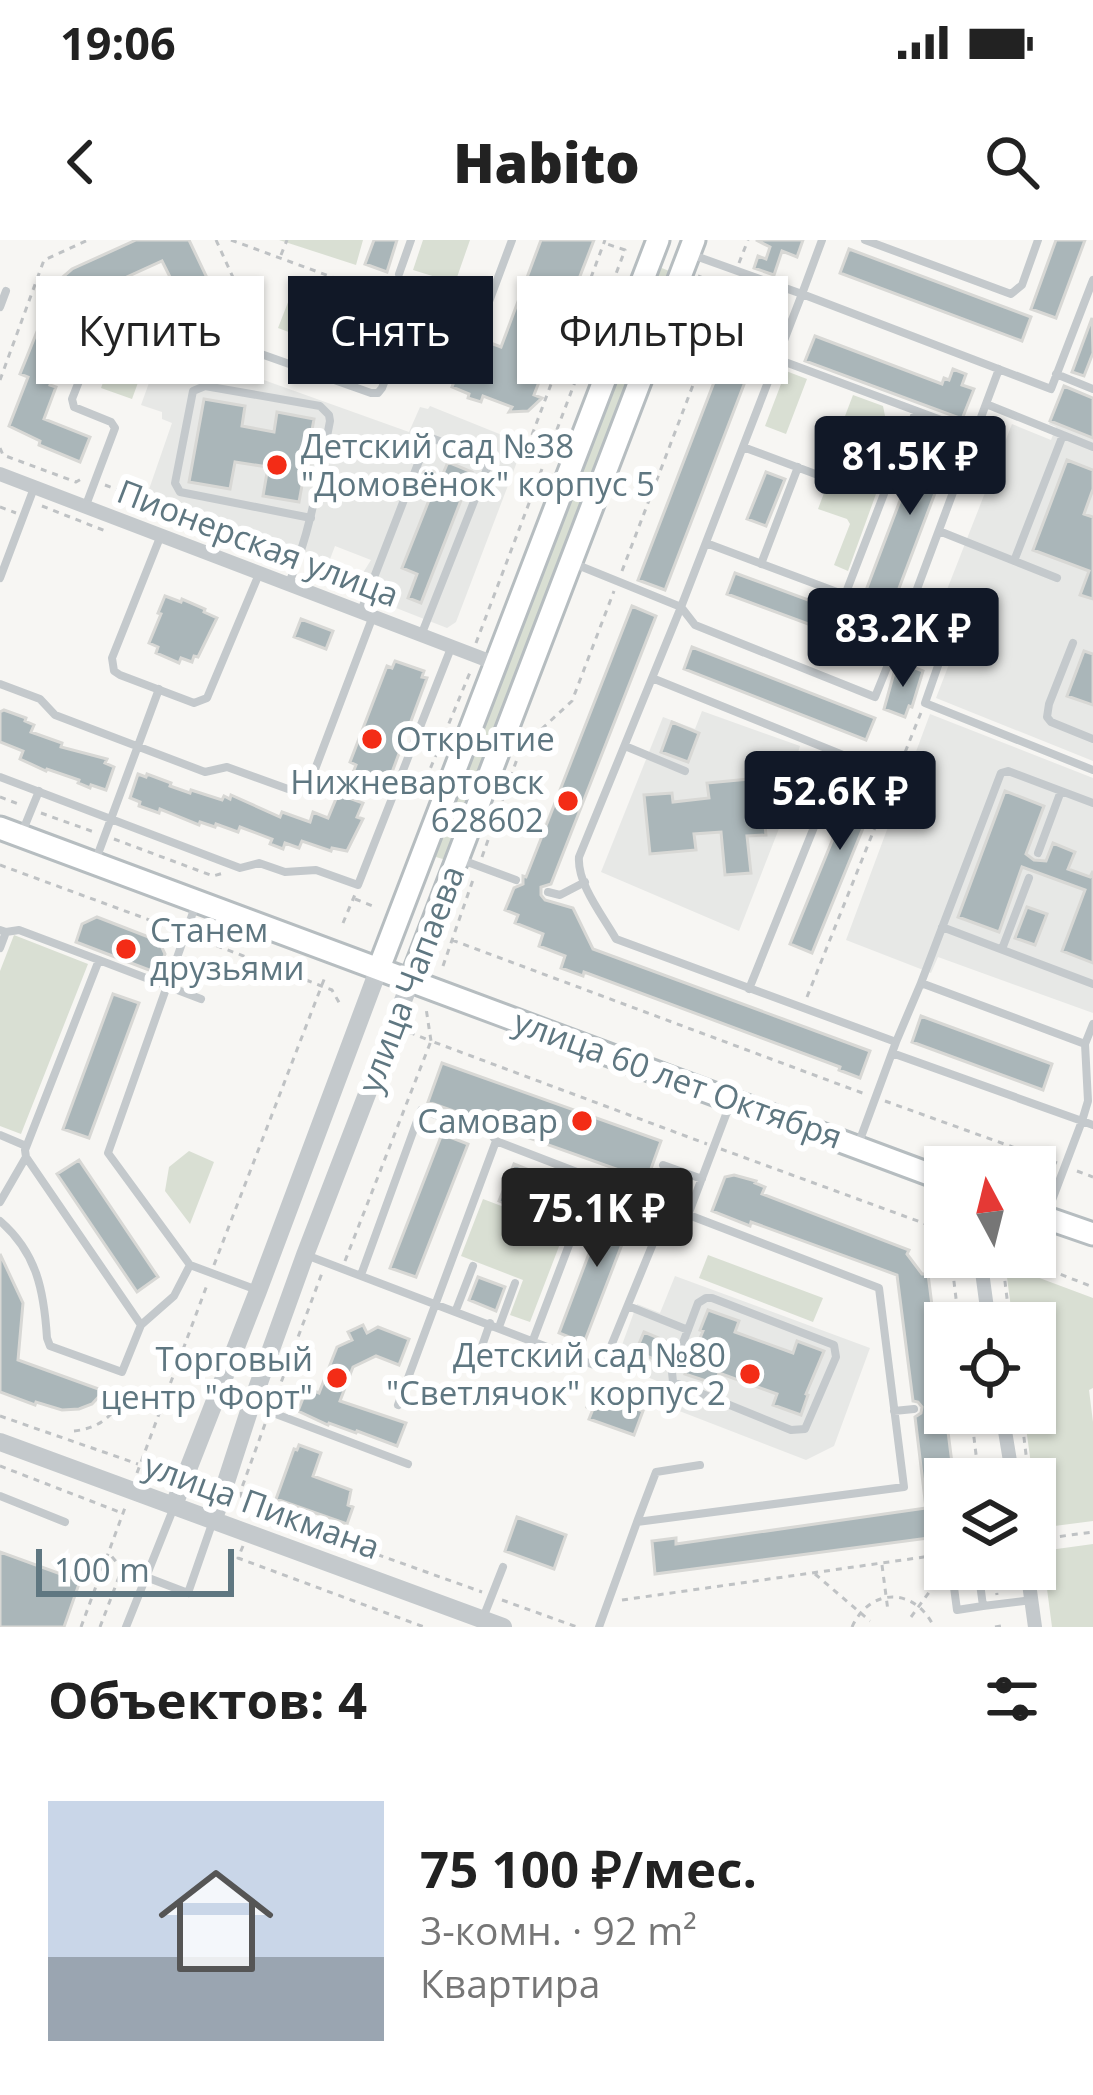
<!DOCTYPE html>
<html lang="ru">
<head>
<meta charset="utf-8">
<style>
  body { margin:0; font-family:"Open Sans",sans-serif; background:#f2f2f2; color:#222; height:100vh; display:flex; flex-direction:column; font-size:45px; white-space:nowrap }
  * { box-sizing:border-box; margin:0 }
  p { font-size:39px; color:#767676 }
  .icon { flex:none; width:66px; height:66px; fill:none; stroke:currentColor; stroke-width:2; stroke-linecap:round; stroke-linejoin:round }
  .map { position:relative; height:1387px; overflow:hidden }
  .details { display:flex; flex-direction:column; background:#fff; flex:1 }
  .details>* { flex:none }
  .guide { position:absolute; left:36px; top:36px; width:1023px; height:108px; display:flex; gap:24px }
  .needle { width:78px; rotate:353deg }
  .tools { position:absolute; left:924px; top:906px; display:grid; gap:24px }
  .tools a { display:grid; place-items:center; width:132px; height:132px; border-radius:0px; background:#fff; box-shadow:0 3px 9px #0004; font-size:60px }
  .scale { position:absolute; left:36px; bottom:30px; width:198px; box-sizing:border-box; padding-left:12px; border:6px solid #5f7781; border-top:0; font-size:33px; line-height:42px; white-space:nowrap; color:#5f7781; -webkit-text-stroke:9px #fff; paint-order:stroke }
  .price { position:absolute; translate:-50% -102px; padding:0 27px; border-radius:12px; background:#111827; color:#fff; font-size:39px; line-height:78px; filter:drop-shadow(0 3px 6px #0008) }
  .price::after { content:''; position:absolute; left:50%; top:72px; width:36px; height:27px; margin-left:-18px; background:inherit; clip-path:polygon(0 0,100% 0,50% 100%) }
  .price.selected { background:#222; color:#fff }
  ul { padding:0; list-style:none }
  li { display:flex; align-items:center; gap:36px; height:300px; padding:0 48px }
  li+li { border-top:3px solid #e0e0e0 }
  li span { display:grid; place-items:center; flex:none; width:336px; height:240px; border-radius:0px; color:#555 }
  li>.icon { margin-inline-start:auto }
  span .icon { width:144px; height:144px; fill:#fffc; stroke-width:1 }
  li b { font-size:51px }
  h2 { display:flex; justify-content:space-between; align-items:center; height:144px; padding:0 48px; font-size:51px }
  .tag { padding:0 42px; border-radius:0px; background:#fff; box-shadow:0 3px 9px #0004; font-size:42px; line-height:108px }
  .tag.selected { background:#111827; color:#fff }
  .status { display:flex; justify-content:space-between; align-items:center; height:84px; padding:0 60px; background:#fff; direction:ltr }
  .status svg { height:33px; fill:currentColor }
  header { display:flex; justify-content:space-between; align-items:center; height:156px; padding:0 48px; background:#fff; font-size:54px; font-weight:800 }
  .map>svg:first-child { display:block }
  .built { fill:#e7e8e6 }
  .green { fill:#d9dfd3 }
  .building { fill:#aab6b9; stroke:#d8d8d5; stroke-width:3 }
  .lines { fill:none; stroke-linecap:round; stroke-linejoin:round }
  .secondary-casing { stroke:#b6bdc0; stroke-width:27 }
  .path { stroke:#bfc2c4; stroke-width:3; stroke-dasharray:6 6; stroke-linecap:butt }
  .service { stroke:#c4c9cc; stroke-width:8 }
  .minor { stroke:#c4c9cc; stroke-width:14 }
  .tertiary { stroke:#c4c9cc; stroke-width:18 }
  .secondary { stroke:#fff; stroke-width:21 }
  .poi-dot { fill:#f32c16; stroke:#fff; stroke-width:4.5 }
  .labels { text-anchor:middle; stroke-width:12; stroke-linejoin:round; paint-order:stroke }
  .poi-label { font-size:33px; fill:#5f7781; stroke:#fff; text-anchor:end }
  .street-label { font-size:33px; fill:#5f7781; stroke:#fff }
</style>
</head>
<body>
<div class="status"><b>19:06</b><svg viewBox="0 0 49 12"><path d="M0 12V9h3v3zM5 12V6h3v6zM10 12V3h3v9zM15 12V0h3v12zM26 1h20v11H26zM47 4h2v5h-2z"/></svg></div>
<header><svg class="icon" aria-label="back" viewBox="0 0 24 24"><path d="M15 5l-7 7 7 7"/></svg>Habito<svg class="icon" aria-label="search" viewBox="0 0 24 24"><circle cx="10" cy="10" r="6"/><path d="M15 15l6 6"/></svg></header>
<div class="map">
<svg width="1093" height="1387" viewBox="0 0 1093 1387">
  <rect width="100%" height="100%" fill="#f7f6f3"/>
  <path class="built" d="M163,104L409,192L420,167L428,169L430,166L522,203L523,206L456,382L447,388L358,353L361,346L356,344L371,320L335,306L327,327L146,258L172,183L162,179V172L141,165Z
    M1059,159L1093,173V521L936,458L966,380L939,370L1012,184L1051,200L1056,187L1049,184Z
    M702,471L800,506L796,519L805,522L739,691L601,632L663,477L695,489Z
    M930,474L1093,538V773L938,717L931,733L846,700Z
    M675,1036L870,1108L834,1206L806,1220L656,1162L662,1143L615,1124L637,1064L660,1073Z"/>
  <path class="green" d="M279,0H363L356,25Z
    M423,0H470L455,43L413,30Z
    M659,27L672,32L446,620L436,617L435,612Z
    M297,39L328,51L310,100L278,88Z
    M149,84L158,88L132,159L101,148L120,97Z
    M786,131L807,139L786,194L765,186Z
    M853,155L883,166L892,210L848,331L834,325L850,284L847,279L818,269L840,210L834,205Z
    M14,695L88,724L21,894L0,886V731Z
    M189,911L214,922L190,984L165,951L169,927Z
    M559,940L581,949L530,1082L510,1075L523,1040L461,1016L483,959L543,982Z
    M708,1015L823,1058L813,1082L699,1038Z
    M1010,1027L1093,1058V1148L1089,1150L1093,1182V1281L1039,1288L1035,1239H1033L1024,1173H1035V1083H1013L1006,1030Z
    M1093,1304V1387H1052L1042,1311Z"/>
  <path class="building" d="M136,0H189L209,42L179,55L162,21L83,57L50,145L56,147L44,179L90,197L80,222L39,205L40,201L9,186L28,137L20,134L57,42L72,29Z
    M374,0H397L387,32L365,24Z
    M541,0H594L534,155L542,158L528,171L509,172L512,167L483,156L481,162L468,158L469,154L452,147L472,96L501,107Z
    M756,0H803L797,17L782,11L774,35L754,28L758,16L766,19L770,7Z
    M1056,0H1085L1056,78L1031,69Z
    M849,9L1031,77L1022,101L840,33Z
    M746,59L773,69L665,350L638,340Z
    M1092,78L1093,113L1084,136L1072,132Z
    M815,96L942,144L944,138L949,140L953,129L966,134L962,145L974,149L962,179L805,121Z
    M1064,146L1093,158V198L1050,181Z
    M204,159L245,166L242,186L274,192L277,172L314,179L299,262L263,256L268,227L235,222L230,249L189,242Z
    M929,184L957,195L890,372L862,361Z
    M1067,220L1093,230V249L1084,274L1093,277V359L1080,355L1089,331L1033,310Z
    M448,222L472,232L421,363L408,358L417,334L402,328L439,235L442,236Z
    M766,232L785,239L766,286L747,279Z
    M735,333L857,378L849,399L727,354Z
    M165,356L181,362L182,359L205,369L204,372L217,378L198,417L194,416L192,422L181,418L179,423L156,413L158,407L149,403L161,374L158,373Z
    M632,366L656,376L551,644L541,647V655L545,660L573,668L593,709L870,811L860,838L839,830L840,827L584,732L583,736L561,728L565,716L539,706L543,694L515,683L518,675L505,670L514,648L523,644V636L526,637Z
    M301,379L333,391L326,409L294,397Z
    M692,407L875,478L866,500L684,429Z
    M1084,411L1093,414V465L1067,456Z
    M395,421L424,431L422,437L427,438L391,535L385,533L382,540L354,530L356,525L350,522L387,426L392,428Z
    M902,423L923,431L912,467L909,466L905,477L884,469L894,433L898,435Z
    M4,470L26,478L25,481L34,485L31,492L62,503L61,507L107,519L105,523L114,527L106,550L91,545L90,548L78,543L79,540L47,529L46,531L20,519L23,511L0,502V472Z
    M672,482L699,493L688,522L661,512Z
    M868,513L890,522L812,713L790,704Z
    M138,534L146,537L147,534L171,543L170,546L190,553L191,550L222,560L224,556L230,559L231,555L280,577L282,572L310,582L313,572L328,578L338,554L363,563L357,577L363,579L347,611L332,608L331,611L302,601L299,608L285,603L283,609L270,604L272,599L240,587L238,592L216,584L215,587L200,582L199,585L160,569L159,573L139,566L140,562L130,558Z
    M760,538L766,595L747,596L751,633L725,635L721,592L694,594L696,610L650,614L644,555L672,553L673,562L709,558L707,543Z
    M1005,551L1044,566L1026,614L1034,620L1046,621L1053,603L1075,612L1068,629L1090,637L1093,631V723L1062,711L1085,650L1022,627L999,692L958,677Z
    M1027,667L1047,674L1035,705L1015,698Z
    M97,677L159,701L165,714L157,733L76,702L82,684Z
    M113,754L139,763L89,898L63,889Z
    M921,776L1052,824L1043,850L912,802Z
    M442,823L661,901L647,940L428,862Z
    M442,894L468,904L416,1037L390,1028Z
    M79,920L158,1037L137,1052L57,934Z
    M514,924L554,940L539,977L499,961Z
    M734,935L756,941L755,943L765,947L762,954L909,1010L907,1014L922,1034H928L954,1239H945L944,1296L655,1334L652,1301L676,1298V1304L926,1268L915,1177L921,1173L922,1167L918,1162L913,1161L897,1035L751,982L750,986L712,971L725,937Z
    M610,958L636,968L584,1103L559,1093Z
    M0,1014L23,1063L18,1120L104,1151L92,1164L79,1169L62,1170L36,1162L35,1165L0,1152Z
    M478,1037L505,1047L496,1071L469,1060Z
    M708,1070L739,1081L735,1092L793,1113L797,1101L824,1111L806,1154L808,1155L801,1175L773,1165L777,1154L719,1133L715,1144L685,1134L703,1091L700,1090Z
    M363,1085L367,1093L378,1087L409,1099L399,1125L376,1116L353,1127L340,1161L406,1183L397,1206L357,1191L356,1193L329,1183L328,1185L298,1171L307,1148L319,1153L337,1107L352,1100L348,1092Z
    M644,1092L666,1101L658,1121L636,1111Z
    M591,1156L616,1166L618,1162L643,1171L634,1195L589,1179L593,1169L587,1167Z
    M299,1205L321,1213L313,1236L351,1250L348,1265L353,1267L347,1284L276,1259L294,1209L297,1210Z
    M517,1277L566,1295L554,1329L505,1311Z
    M0,1312L80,1341L64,1387H0Z"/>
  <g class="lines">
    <g class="secondary-casing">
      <path id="secondary" d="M0,588L945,940
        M379,728L658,0
        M411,740L694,0
        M1035,974L1093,994"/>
    </g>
    <path class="path" d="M216,0L236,44L220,87
      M231,0L389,58L440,62
      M281,15L287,0
      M739,23L748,0
      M698,36L728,47
      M0,140L44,20L88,0
      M532,195L605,0
      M0,208L3,215L76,242L85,237
      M105,245L286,316
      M42,266L108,292
      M0,267L16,273
      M306,323L326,331L340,349
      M622,331L732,43
      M847,362L849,371L894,388
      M476,403L625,10L604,3
      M426,539L471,430
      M0,557L21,565
      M41,573L94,592
      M114,599L213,636L224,633
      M482,617L521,508L572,461L614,351
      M0,625L174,689
      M355,659L375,667
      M343,683L356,652
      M194,697L332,750L341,766
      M452,700L865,854
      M443,726L474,637
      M807,757L922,470
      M409,792L431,801L426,768
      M885,861L1057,923
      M721,909L945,991
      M1077,931L1093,937
      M1035,953L1047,921
      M951,1017L959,1083
      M1002,1017L1010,1083
      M1016,1017L1093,1047
      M345,1021L431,801L707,904
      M214,1025L325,737
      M273,1164L322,1033
      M971,1173L979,1239
      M1021,1173L1029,1239
      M0,1176L138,1224
      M265,1184L241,1250L242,1262L256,1271L482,1352
      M74,1191C102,1188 116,1173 128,1148L163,1163
      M0,1226L122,1273
      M137,1233L207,1045
      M1048,1298L1093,1292
      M243,1306L238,1318L424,1387
      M882,1325L888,1371
      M994,1329L997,1355
      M815,1334L870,1381
      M502,1360L577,1387
      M622,1360L945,1314
      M911,1377L946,1329
      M81,1387L126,1265
      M100,1387L122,1329L109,1313
      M852,1387C870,1347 915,1347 934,1387
      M995,1387L1001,1386"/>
    <path class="service" d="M822,0L802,54L1051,149L1093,40
      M865,0L1011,54L1022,45L1038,0
      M690,14L802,54L681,367L695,385L875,457L898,400
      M399,34L411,0
      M0,67L6,51
      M777,119L976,193
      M999,129L898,400L938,416L940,420L925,463L1093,530
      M1056,134L1093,149
      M986,164L1093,207
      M743,207L818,235
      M86,265L115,188L111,182L74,167L72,159L102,83L149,62L162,79L371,153H378L382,148L410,74L448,73L475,80L484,75L512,0
      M939,291L1057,338
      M161,295L112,418L114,431L120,435L194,463L207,458L259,334
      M706,303L845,355L916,171
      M1014,321L1063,195
      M575,324L681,367L579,617C577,644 603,676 616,699L896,802L858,905
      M761,324L798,227
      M0,338L34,248
      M289,343C311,291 319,237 330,181L329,175L320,166L205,146L193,151L175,243L180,252L311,278
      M361,371L426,203L434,199L484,218L488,226L422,393
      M1073,403L1049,464L1047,477L1051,482L1093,499
      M652,438L843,515L749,749
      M0,444L40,459L55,475L205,532L227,527L288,549L298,548L314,532L373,376
      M625,506L685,531
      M0,537L240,628L259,623L285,632L316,630L358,645L451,408
      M21,595L39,551
      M1038,613L1061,551
      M462,620L516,640
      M95,622L159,449
      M548,652L560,655L585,642
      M197,661L108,913L190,1025L257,1050
      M942,687L1093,744
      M0,690L6,692L19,690L99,720
      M0,708L6,692
      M1002,709L1029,638
      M921,743L1001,533L1008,531L1093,563
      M1085,804L1093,784
      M892,813L1082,881L1088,861L1085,804L921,743L896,802
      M0,895L26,906
      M663,925L702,939
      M0,962L26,917
      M688,975L730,864
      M1046,976L1082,881L1093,885
      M0,981C37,1013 44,1051 47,1098L50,1106L122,1132L141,1085
      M306,1015L602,1128L668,967
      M190,1025L174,1056L141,1085L26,917L25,910L99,720L201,759
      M361,1035L421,870L491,894L496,901
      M706,1058H712L834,1105L836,1117L805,1189L791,1190L673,1142L672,1132L698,1063Z
      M628,1066L688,1090
      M456,1070L473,1026
      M499,1087L515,1043
      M533,1100L594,939
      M472,1135L490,1083
      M252,1165L408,1224
      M398,1165L496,901L879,1048L904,1247L637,1282L599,1387
      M894,1171L914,1169
      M0,1256L65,1282
      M637,1282L656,1232L700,1225
      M1035,1300L1041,1299
      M979,1336L983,1366L1032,1360
      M146,1337L188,1353L213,1281
      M953,1340L957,1370L983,1366
      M483,1378L503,1327
      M126,1387L174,1267"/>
    <path class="minor" d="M0,234L497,424
      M980,1017L989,1083
      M1002,1173L1013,1239
      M1027,1329L1035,1387"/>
    <path class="tertiary" d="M0,1202L503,1387
      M174,1265L258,1051L379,728
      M214,1279L251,1165L305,1015L411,740"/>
    <use href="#secondary" class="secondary"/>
  </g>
  <g class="poi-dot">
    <circle cx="277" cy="225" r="12"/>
    <circle cx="372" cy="499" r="12"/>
    <circle cx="568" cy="561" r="12"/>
    <circle cx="126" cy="709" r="12"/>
    <circle cx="582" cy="881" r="12"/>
    <circle cx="750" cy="1134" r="12"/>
    <circle cx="337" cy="1138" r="12"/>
  </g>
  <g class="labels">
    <g class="poi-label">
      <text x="301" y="218" text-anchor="start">Детский сад №38<tspan x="301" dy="38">"Домовёнок" корпус 5</tspan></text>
      <text x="396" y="511" text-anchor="start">Открытие</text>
      <text x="544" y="554">Нижневартовск<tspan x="544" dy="38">628602</tspan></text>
      <text x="150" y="702" text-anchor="start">Станем<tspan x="150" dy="38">друзьями</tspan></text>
      <text x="558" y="893">Самовар</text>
      <text x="726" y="1127">Детский сад №80<tspan x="726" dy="38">"Светлячок" корпус 2</tspan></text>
      <text x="313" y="1131">Торговый<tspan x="313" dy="38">центр "Форт"</tspan></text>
    </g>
    <g class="street-label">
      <text transform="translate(258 303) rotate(21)" y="12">Пионерская улица</text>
      <text transform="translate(411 739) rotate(-69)" y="12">улица Чапаева</text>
      <text transform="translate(678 839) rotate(20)" y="12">улица 60 лет Октября</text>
      <text transform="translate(262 1266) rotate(20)" y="12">улица Пикмана</text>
    </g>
  </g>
</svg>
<div class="tools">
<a><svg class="needle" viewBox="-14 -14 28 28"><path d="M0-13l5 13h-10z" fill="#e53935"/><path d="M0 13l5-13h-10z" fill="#767676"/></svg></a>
<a><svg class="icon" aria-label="locate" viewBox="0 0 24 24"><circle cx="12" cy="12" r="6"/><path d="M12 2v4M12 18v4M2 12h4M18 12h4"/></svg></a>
<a><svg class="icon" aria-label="layers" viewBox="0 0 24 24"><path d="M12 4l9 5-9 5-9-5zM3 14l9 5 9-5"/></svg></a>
</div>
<div class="scale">100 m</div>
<b class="price" style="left:910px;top:278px">81.5K ₽</b>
<b class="price" style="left:903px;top:450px">83.2K ₽</b>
<b class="price" style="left:840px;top:613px">52.6K ₽</b>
<b class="price selected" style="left:597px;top:1030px">75.1K ₽</b>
<div class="guide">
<a class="tag">Купить</a>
<a class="tag selected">Снять</a>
<a class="tag">Фильтры</a>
</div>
</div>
<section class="details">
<h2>Объектов: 4<svg class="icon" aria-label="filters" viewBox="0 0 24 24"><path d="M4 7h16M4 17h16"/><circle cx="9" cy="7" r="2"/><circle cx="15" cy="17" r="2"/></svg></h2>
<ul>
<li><span style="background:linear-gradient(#c9d6e8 65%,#9aa5b1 0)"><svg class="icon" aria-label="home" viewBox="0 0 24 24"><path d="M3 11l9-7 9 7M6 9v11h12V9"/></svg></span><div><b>75 100 ₽/мес.</b><p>3-комн. · 92 m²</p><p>Квартира</p></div></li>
</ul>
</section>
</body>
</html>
